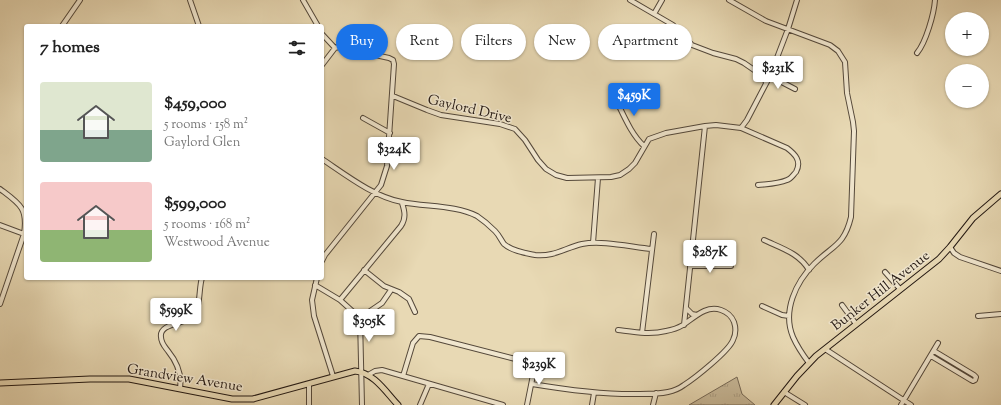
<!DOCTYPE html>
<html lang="en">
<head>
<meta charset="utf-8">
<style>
  body { margin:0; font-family:"Sorts Mill Goudy",serif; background:#f2f2f2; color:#222; height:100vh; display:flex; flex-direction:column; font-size:15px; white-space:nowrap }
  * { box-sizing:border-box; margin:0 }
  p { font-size:13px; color:#767676 }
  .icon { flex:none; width:22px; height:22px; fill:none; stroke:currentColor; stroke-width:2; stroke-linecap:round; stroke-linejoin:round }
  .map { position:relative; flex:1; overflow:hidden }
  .panel { position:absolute; left:24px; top:24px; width:300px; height:256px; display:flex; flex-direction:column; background:#fff; border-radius:4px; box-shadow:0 1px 3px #0004 }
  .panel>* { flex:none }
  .banner { position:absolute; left:336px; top:24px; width:380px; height:36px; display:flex; gap:8px }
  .controls { position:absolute; left:945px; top:12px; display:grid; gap:8px }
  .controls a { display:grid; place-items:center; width:44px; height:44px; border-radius:50%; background:#fff; box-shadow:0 1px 3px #0004; font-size:20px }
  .price { position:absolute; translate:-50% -34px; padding:0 9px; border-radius:4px; background:#fff; color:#222; font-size:13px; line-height:26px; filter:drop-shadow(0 1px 2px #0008) }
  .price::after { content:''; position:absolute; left:50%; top:24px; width:12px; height:9px; margin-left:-6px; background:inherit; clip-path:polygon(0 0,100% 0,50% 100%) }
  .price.selected { background:#1a73e8; color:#fff }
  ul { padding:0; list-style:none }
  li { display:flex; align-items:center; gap:12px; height:100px; padding:0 16px }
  li span { display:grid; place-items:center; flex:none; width:112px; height:80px; border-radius:4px; color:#555 }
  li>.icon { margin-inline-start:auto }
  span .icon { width:48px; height:48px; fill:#fffc; stroke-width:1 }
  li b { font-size:17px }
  h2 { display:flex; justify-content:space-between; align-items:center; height:48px; padding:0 16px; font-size:17px }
  .chip { padding:0 14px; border-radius:18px; background:#fff; box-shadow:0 1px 3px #0004; font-size:14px; line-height:36px }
  .chip.selected { background:#1a73e8; color:#fff }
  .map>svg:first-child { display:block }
  .park { fill:url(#park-tufts); stroke:#756855 }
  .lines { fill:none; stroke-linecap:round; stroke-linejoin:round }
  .minor-casing { stroke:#54483a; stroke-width:6 }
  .major-casing { stroke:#231812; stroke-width:7 }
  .minor { stroke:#f0e6ce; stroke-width:4 }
  .major { stroke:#e8d9b4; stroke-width:5 }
  .labels { text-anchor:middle; stroke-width:3; stroke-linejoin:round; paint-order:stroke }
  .street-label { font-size:14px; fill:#231812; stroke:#f0e6ce }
</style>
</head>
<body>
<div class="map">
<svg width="1001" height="405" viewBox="0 0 1001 405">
  <defs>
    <pattern id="park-tufts" width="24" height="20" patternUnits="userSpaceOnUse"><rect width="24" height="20" fill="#c7b898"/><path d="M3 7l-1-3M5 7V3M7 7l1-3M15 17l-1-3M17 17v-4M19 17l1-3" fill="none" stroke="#ab9d82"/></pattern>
  </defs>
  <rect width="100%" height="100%" fill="#e8d9b4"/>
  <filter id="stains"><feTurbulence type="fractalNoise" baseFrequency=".005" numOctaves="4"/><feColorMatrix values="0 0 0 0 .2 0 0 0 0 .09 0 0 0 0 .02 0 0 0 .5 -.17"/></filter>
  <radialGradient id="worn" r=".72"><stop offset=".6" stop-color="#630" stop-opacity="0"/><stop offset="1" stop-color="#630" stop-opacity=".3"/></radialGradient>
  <path class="park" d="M737,377L742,394L755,405H689Z"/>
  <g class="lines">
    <g class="minor-casing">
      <path id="minor" d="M190,0L199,26
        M303,0L318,26
        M630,0L673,25L692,45L713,53L736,59L744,63L760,74L766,82
        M729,0L766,21L830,45L838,51L845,62L847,93L853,122L854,131L851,217C844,246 833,245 814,264C796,282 782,311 793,337C797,346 803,355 809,363
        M654,14L662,0
        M62,26L80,0
        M322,34L335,48
        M917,53C926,42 934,14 935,0
        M322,65L335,48L339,47L389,58L393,60L394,64L387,166L381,185L325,255L322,261
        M770,76L795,89
        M393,96L427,110L441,115L500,124L515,129L525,140L538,160L546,169L556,175L567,178L611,177L620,175L629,169L635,163L649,139L666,133L705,126L716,125L741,128L787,148C795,154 802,161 796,172C793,175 791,179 787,180C778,184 767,184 758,185
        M614,96C623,113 630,133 644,146
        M363,118L390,133
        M741,128L747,120L770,76L788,29L797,0
        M322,159C346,175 374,197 402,202C425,207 456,205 477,216C483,220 490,226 495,231C499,235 501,240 504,244C512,251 525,253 535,255C554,257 565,248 582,244C602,240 631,247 652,249
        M0,189C20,204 28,208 24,234L0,304
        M0,225L24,234
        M764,240C781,248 799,253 809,270
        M593,243L598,178
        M950,247L954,253L960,257L1001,271
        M690,266H731
        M364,270L384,286L399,292L409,299L415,312
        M885,272L900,289
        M317,278L312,300L314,316L333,376
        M315,285L340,300L360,318
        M340,300L401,226C406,218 405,212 402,203
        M842,305L856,324
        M762,306L782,315L789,316
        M686,308L692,314L697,315
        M978,316L1001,314
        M684,325L705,126
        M642,333L654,234
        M825,349L911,405
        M931,356L971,380L973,381L975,380L976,377L974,375L934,351
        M368,375L375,371L382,370L503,405
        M403,376L413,343L419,336L430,337L531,363L534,366V370L527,405
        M309,384V405
        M532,384C568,390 604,395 640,394C649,394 659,394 668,392C673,391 680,388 684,385C695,378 729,351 733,340C736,334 736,328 734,322C732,317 727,312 721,310C706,305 695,317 683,325C678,328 672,330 666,331C650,335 634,332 618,330
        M180,388C182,374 177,362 168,351C165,347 161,343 161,337C159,324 182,324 190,318C202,310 198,290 202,278
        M784,392L805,405
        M362,405L360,318L382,303L391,290
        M420,405L429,384
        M592,405L594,393
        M653,405L656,393
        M901,405L938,343"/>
    </g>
    <g class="major-casing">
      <path id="major" d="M0,383L90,379H129L232,399H253L355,371C374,373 385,391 398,405
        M774,405L797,376L816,356L939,259L950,247L973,218L1001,194"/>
    </g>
    <use href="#minor" class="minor"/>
    <use href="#major" class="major"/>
  </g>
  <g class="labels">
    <g class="street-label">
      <text transform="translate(470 108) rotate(13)" y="5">Gaylord Drive</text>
      <text transform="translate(880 290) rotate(-38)" y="5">Bunker Hill Avenue</text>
      <text transform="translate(185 377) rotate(9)" y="5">Grandview Avenue</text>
    </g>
  </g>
  <rect width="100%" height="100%" filter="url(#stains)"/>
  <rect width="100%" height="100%" fill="url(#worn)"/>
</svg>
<div class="controls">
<a>+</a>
<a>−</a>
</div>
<b class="price" style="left:778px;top:90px">$231K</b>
<b class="price selected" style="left:634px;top:117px">$459K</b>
<b class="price" style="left:394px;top:171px">$324K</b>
<b class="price" style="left:710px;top:274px">$287K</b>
<b class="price" style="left:176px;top:332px">$599K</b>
<b class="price" style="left:369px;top:343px">$305K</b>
<b class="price" style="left:539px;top:386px">$239K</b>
<div class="banner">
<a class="chip selected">Buy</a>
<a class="chip">Rent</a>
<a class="chip">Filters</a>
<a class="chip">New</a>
<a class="chip">Apartment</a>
</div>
<section class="panel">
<h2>7 homes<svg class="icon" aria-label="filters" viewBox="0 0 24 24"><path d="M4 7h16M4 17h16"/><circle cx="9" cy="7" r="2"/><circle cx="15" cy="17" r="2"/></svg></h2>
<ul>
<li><span style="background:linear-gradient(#dfe7d0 60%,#7fa58c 0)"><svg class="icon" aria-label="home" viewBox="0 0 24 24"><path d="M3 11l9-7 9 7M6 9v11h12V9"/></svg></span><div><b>$459,000</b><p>5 rooms · 158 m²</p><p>Gaylord Glen</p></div></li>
<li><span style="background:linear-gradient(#f6c9c9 60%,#8fb573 0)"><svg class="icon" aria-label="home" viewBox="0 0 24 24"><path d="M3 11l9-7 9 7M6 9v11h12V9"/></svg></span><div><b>$599,000</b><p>5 rooms · 168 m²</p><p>Westwood Avenue</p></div></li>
</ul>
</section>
</div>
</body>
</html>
